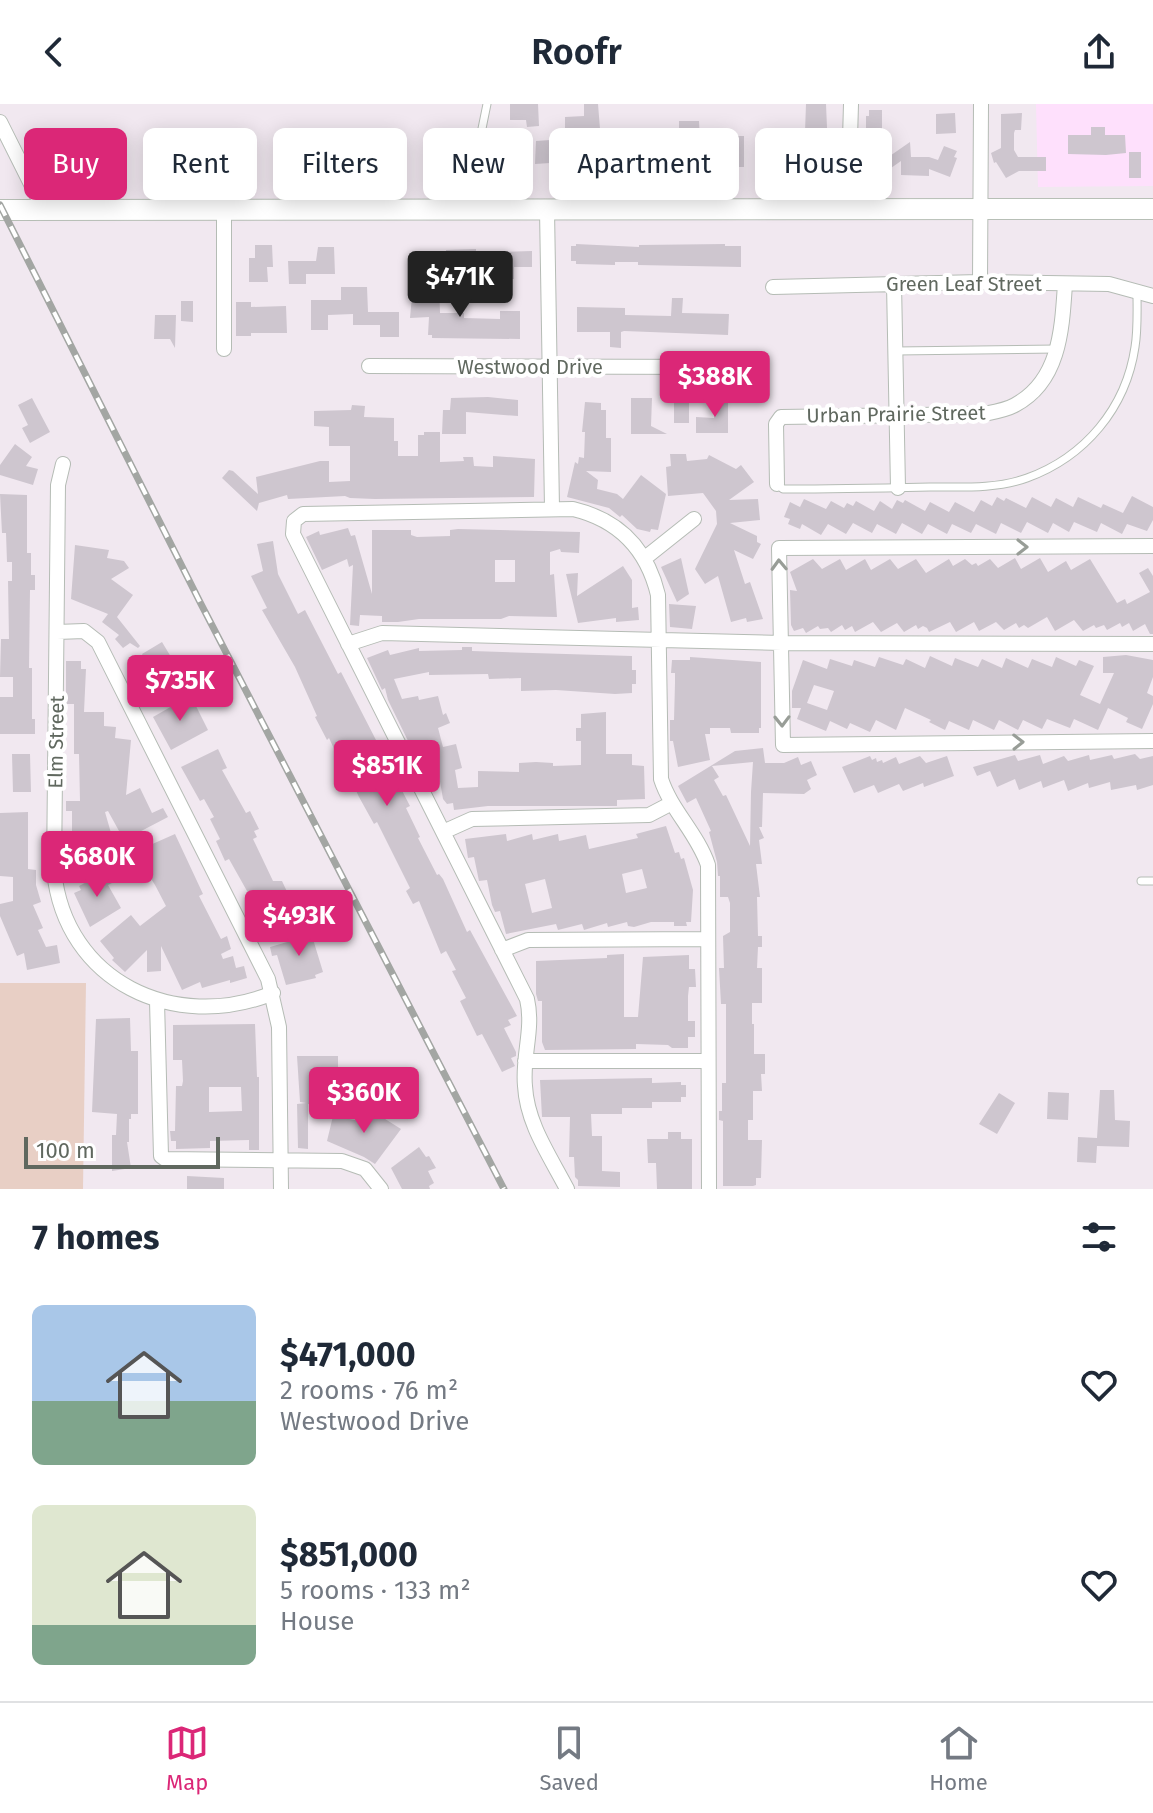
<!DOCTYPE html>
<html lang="en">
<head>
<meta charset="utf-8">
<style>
  body { margin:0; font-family:"Fira Sans",sans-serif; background:#f2f2f3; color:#1f2937; height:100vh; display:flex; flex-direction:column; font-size:30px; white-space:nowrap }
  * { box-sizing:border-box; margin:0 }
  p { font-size:26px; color:#747a83 }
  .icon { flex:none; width:44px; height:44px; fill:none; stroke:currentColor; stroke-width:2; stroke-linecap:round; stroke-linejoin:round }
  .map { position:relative; height:1085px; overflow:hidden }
  .details { display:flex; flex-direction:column; background:#fff; flex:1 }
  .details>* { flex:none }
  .guide { position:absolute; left:24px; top:24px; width:1106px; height:72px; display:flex; gap:16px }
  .scale { position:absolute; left:24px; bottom:20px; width:196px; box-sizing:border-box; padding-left:8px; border:4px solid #60685f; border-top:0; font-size:22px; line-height:28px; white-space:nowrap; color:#60685f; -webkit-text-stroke:6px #fff; paint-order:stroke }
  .price { position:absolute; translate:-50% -68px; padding:0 18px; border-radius:8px; background:#db2777; color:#fff; font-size:26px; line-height:52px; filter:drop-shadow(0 2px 4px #0008) }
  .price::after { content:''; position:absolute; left:50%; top:48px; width:24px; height:18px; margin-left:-12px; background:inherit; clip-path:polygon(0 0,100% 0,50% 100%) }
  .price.selected { background:#222; color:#fff }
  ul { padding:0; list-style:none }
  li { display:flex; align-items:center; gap:24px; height:200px; padding:0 32px }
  li span { display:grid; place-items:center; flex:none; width:224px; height:160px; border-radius:12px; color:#555 }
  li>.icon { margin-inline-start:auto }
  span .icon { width:96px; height:96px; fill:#fffc; stroke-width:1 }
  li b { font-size:34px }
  h2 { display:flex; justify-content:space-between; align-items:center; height:96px; padding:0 32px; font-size:34px }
  .chip { padding:0 28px; border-radius:12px; background:#fff; box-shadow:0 4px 20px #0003; font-size:28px; line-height:72px }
  .chip.selected { background:#db2777; color:#fff }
  header { display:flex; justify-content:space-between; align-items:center; height:104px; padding:0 32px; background:#fff; font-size:36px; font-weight:600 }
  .tabs { display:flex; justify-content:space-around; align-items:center; height:112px; border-top:2px solid #e0e1e3; background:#fff; font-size:22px; color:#747a83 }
  .tabs a { display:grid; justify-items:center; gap:4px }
  .tabs .selected { color:#db2777 }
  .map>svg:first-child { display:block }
  .commercial { fill:#fee0fc }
  .green { fill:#e8cfc5 }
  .building { fill:#cec6cf; fill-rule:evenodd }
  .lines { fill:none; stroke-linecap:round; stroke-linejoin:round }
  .service-casing { stroke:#b5bcb5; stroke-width:9 }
  .minor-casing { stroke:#b5bcb5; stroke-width:16 }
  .secondary-casing { stroke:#b7bfb6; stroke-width:22 }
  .service { stroke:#fff; stroke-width:7 }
  .minor { stroke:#fff; stroke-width:14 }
  .secondary { stroke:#fff; stroke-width:20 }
  .rail-casing { stroke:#a3a6a3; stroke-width:7 }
  .rail { stroke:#fff; stroke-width:4; stroke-dasharray:12; stroke-linecap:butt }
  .oneway { stroke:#989d97 }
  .labels { text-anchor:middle; stroke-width:8; stroke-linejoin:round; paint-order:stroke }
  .street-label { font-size:20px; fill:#60685f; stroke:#fff }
</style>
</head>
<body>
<header><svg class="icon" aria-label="back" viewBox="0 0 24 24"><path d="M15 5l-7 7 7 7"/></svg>Roofr<svg class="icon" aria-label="share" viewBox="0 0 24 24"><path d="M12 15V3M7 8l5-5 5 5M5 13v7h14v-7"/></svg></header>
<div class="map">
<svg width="1153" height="1085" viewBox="0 0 1153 1085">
  <rect width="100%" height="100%" fill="#f1e8f0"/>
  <path class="commercial" d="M1036,0H1153V82L1038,83Z"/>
  <path class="green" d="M0,879H86L83,1085H0Z"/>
  <path class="building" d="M510,0H538L539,22L527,23L526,16H510Z
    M584,0H598L600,25L610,26V40H625V57H590V25L565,26V13L584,12Z
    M806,0H826L829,71L803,72V69H771V52H795L794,28H805Z
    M869,6H882V32L866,33V12H869Z
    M955,9L956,29L936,30V10Z
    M1022,9L1021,26H1015L1014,29V46L1018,53H1046V67H1019L1006,74L996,58L994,59L991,49L1001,44V10Z
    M679,17H699L700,37H679Z
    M1091,23H1105V31H1125L1126,49L1106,51L1068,50V31H1091Z
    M367,26L386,27L384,49L366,48Z
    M719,32H744V63H719Z
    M550,36V59L535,60L536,37Z
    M510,37V62H496V38Z
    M910,38L911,53H929L938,56L944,42L957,47L954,53L957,54L950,73L929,65V72L901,71V57L891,64L884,56Z
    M877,47L889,64L877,72L865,55Z
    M650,48H671V64H652Z
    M1129,48H1141V74H1129Z
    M576,140L639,143V141L725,140V142H741V163L638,161V158H615V161L576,160V157H571V142H576Z
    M255,141H272L273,163H267L268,178H249V154H255Z
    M318,143H334L335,170H306V180H289L288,157H316Z
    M476,145V149L532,147V163H514V175H511V180H506V184L446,187V146Z
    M439,180L440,209H464V214L500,215V207H520V235L432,234V231H428L429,213L410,214L413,181Z
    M341,183H367L368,208H399V233H380V221H353V210L328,211V226H311V196H341Z
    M672,194H683L682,209L729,210L728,231L624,227L621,228V244L610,243V228H577V203L625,204V211L671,212Z
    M181,197H193V218L181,217Z
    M236,198H251V203L286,202L287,229H251V232H236Z
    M155,211H176L175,244L170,235H154Z
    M488,293L518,296V312L466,308V330H442L443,306H450L451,294Z
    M728,293V329H696V313L714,314V294Z
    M32,294L50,328L30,339L22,324L28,321L18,301Z
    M631,294H652L651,322L667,330H631Z
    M674,294H689V319H674Z
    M585,298L601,299V306H606V334H611V368L586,367L598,376L597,385L617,390L623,395L641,371L666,390L658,426L651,425L650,428L637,425L622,411L620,413L609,404L567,393L575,358L578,360L579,353L584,354L585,328H582Z
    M352,301L365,302L364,313L394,314V337H398V352H418V331H424V328H440V358L464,357L463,353H473L474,362L493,363V352L535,355L534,393L375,395L350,394L345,392L288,395L287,391L259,399L257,407L222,374L229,366L233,367L258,390L256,373L320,357H329V378L350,377V342H329V323L314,322V307L351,306Z
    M15,340L32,353L26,362L38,365L33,381L0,371V361Z
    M670,350H686L687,357L707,355L709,351L736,365L741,361L754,378L729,396L758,395L760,416L730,419L757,432V438L761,440L753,455L734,446L745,480L750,478L763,515L747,518L746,514L731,518L718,472L705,480L695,465L717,420L716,407L703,389L668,392L666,363L671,362Z
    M0,390L27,391V449H31V471H35V486H30L29,564H32V615H35V630H0V593H13V573H0L1,535H9L8,477H12V458H7L6,429H2Z
    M1132,392L1153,403V416L1147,427L1127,420L1122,430L1101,419L1097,428L1074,418L1069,428L1053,419L1048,429L1027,418L1021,429L1001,419L996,430L976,420L971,429L952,420L947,430L928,420L922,430L902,419L896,430L877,420L872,429L853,419L846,430L828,420L821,431L802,420L800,425L788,420L790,415L784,413L790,398L800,403L804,395L826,405L831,397L844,404L847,399L853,402L856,397L874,407L880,397L892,405L897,396L903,399L905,396L925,407L930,398L949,408L955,398L974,408L981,396L992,402L997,393L1004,397L1006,394L1026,404L1032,393L1051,403L1056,394L1073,403L1078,393L1101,404L1103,400L1123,409Z
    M348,424L351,432L355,431L372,490V426H411V431L417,433L450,432V426L458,425L580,428L579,449L561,448L560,445L550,448V471L554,470L557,513L509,512L501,515H419L398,518H382V512L360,511L359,522L350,521L353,461L349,463L347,455L322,466L306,433L319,427L320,431ZM495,456H515V478H495Z
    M273,437L278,470L298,510L305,506L338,570L341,568L410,702L406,704L420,733L418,734L437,771L439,770L443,775L467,828L470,826L517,912L508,916L511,921L504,924L516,948V952L511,954L515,962L502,968L482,930L477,932L460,897L466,894L452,867L456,866L446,847L441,850L419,797L413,800L406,787L410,784L377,718L374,720L359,693L338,648L336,649L329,634L327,636L315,613L317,612L295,563L262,506L267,504L251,472L263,467L257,440Z
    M75,441L109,446L107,454L124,457L129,464L111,475L133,491L117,513L140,542L138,544L130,539L123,544L115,535L119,531L102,518L108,510L71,495Z
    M681,454L689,490L677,498L661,463Z
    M1015,454L1021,465L1040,454L1048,468L1066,457L1071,466L1090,455L1117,499L1125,495L1127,500L1150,488L1139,469L1148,464L1153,472V530H1150L1145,520L1133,527L1129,519L1122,523L1120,519L1107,526L1104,521L1096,524L1094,521L1083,527L1074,516L1055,527L1047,513L1028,524L1024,521L1019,524L1016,519L1004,526L996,518L979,527L974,518L956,528L950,518L929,528L927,524L923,522L918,525L916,521L904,528L897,519L881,528L873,518L855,528L852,522L845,526L842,521L831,528L828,524L820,525L818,522L806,529L803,524L794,527L791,521L790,486L797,487L790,468L813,455L822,465L840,455L846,466L865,455L871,466L890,455L898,465L916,455L926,469L949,455L953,462L965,455L972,461L976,459L978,462L990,455L998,464Z
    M623,462L632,476V504L638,503L639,516L616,518V514L578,519L566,470L578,469L577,492Z
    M669,500L696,502L692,525L670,523Z
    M162,538L171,553L168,554L177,573L161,583L142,550Z
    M462,543H472V547L632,552V566H636V580H632V589L615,590L556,586L521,587V574L489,575L488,570L429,571V568L394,575L402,595L418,592L419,596L438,592L443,611L446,609L450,619L438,624L443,643L456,640L462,664L455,666L458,684L478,683V667L519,668V659L536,658L553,659V662L581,661V637H576V624H581V610L606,608V650H632V661L644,662L645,695L617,696V702H488L454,706L453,699L447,700L443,695L438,666L426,672L414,642L411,643L388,596L385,584L382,586L367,554L388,546L390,551L419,544V547L462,546Z
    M1126,551L1153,556V573L1147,589L1153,592V600L1142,625L1126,618L1128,614L1108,604L1098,626L1074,615L1070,624L1047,615L1042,625L1023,616L1018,626L999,616L994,626L973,616L969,626L949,617L945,626L929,618L931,616L905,604L896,626L876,616L870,628L850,619L847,625L830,617L826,627L797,615L801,604H792V587L803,556L827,565L830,555L852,562L854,556L875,563L879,553L903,561L906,555L925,564L930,552L952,562L955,554L978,563L982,555L1002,564L1006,554L1028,564L1032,555L1052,563L1056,553L1076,562L1079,556L1094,562L1080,591L1100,600L1114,569H1103V553ZM814,581L834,587L827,606L807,599Z
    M690,553L761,558V624H759V629H731L730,624H710V630H705L710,656L678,663L673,637H670V616H674L675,579V569H671L672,556H690Z
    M66,557H81V565H86L84,608H104V622L116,623L115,634L131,636L126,691L140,684L152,709L163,704L168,713L124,736L108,707L105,708L121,764H72V707H66V697H80L79,650H74V600H66Z
    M188,593L194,603L196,602L208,626L171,646L153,613Z
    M763,644L765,659H784L798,653L801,661L811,657L817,671L807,676L811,685L804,690L763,689L762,723H759L764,734L759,736L762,760H756L760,793H757L758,832H762V843H758L757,864H762V899H752V920H754V950H765V970H761L762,987H753V1016H748V1036H762L761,1074H756V1081L753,1082H723V1017L719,1016V1007H722V979H726V900H721L719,864H724L723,832L730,828V799L728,793H720V772H718L717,758L709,728L711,727L696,694L687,699L678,682L735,647ZM753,658L751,688L750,742L726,691L723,692L714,676L719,673L712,662Z
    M218,645L227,664L222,666L246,709L250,707L259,725L254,727L257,733L253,735L273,777H282L298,811L269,826L229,755L225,757L216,737L220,735L210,715L214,713L204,695L200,697L181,663Z
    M12,650H30L31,688H13Z
    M1135,650L1140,655L1153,652V681L1137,686L1136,681L1111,686L1110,678L1089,684L1088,679L1068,687L1064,676L1043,684L1041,677L1019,686L1015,675L997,683L990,667L977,672L973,663L1015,651L1018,657L1040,651L1043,660L1064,652L1068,657L1089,651L1090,656L1112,651L1114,655Z
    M870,652L872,656L876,654L877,658L882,656L883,659L896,653L899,660L920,652L926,659L947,652L954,672L924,683L923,679L903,687L899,680L878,689L874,681L854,689L842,663Z
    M28,708V765L36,766V781L41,798L33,801L43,824L38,826L46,843L57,841L60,859L27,866L24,849L17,852L0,812V800L13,797V773L0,772V709Z
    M666,722L675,749L679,748L681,755L684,754L693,786L691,818H686L687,822H674V818H651L634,823L628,822L627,818L608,823L607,819L584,826L582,820L558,826L556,820L506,830L500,807L495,808L492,801L487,776L479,777L474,753L468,754L465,735L506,730L507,737L532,730L533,736L558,730L559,737L586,731L589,745L638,734L636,730ZM642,765L647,784L626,789L622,770ZM545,775L552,804L532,809L525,780Z
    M175,730L203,790L199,792L221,835L227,832L231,845L221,850L223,855L233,852L236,864L244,862L247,874L230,879V876L202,884L200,878L182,886L161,842V867L147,868V846L125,868L112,856L114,854L100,837L131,811L140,822L166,802L155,781L150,773L146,774L132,749Z
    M108,767L114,778L108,781L121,804L90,823L74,789L81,786L79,782Z
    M309,822L323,868L315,871L316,874L286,881L277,851L272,852L270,843L301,834L297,827Z
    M624,850V913H638L643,853L689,851V865H695L696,883H689L688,892V917H695V933H688V944H672L668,941L636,940V945L545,946L542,938V897H538L536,890V857L607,854V851Z
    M130,914L131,947H138V1010H131V1015H129V1038H127L131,1064L112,1067V1031H116L117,1010L92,1008L96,915Z
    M255,920L257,973H259V1046H249V1036L210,1037V1044L176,1045V1037H171L170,1027H175L176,982H182L183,977L182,956H173V921ZM209,983H241L242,1007L209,1008Z
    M297,952H338V976H332V1003L308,1000V1045L298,1044L297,1000L306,999L300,998Z
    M652,974V979L681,978V981H686V993H681V998H652V1004H622V1010H591L592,1032H602V1067L620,1068V1083L578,1082V1076L575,1073L574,1053H569L570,1013H542L540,976Z
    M1100,986H1114L1115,1016L1130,1017L1129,1043L1097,1042L1096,1059L1077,1058L1078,1033L1097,1034Z
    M1048,988L1069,989L1068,1016L1047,1015Z
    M999,989L1015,999L997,1030L979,1020Z
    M366,1003L401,1025L375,1060L364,1053L327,1037L333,1012L360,1017Z
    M668,1028H681V1035H692V1085H657L656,1059H648L647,1035H668Z
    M419,1043L426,1053L429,1052L436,1064L428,1067L434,1079L429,1082L430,1085H402L391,1064Z
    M187,1072L224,1074V1085H187Z"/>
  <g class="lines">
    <g class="service-casing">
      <path id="service" d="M466,103L487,0
        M896,247L1057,245
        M777,380L783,385H788C836,385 883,384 930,383C962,383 997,385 1027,374C1085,353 1126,304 1135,243C1138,225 1137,206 1137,188
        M1141,777H1153"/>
    </g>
    <g class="minor-casing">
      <path id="minor" d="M0,18L44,106
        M848,105L851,0
        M547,106L552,404
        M980,178L981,0
        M894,180L898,384
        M773,183L980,178L1109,180L1153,192
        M224,245V105
        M369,262L739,263
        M63,360L58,381L54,767C65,878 175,929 273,889
        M777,380L776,320L781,313L984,310C994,308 1006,306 1015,301C1060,277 1062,225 1065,180
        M1153,442L779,444L783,641L1153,637
        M645,454L694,415
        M57,528L84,527L98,538L268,875L279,923L281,1085
        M348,540L382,529L782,539L1153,540
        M443,728L472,715L649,711L672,699
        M502,846L528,836L708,835
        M157,897L161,1052L165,1055L342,1057L365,1065L381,1085
        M525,957H708
        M567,1085C550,1052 527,1020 525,982C522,952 534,925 527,895L293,430L294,417L303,410L573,405C619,416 647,445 658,491L661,675C671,706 697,729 708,761L709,1085"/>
    </g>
    <g class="secondary-casing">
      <path id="secondary" d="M0,106L1153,105"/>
    </g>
    <use href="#service" class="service"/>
    <use href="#minor" class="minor"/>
    <use href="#secondary" class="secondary"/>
    <g class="rail-casing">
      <path id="rail" d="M0,101L201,500L504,1085"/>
    </g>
    <use href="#rail" class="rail"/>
  </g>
  <defs><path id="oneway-chevron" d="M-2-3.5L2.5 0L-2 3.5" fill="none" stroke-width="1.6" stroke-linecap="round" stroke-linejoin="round" transform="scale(2)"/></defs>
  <g class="oneway">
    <use href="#oneway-chevron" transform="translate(1022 443)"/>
    <use href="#oneway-chevron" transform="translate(779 461) rotate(-92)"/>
    <use href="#oneway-chevron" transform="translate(782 617) rotate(89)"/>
    <use href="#oneway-chevron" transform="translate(1018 638) rotate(-1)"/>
  </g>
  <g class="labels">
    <g class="street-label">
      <text x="964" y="187">Green Leaf Street</text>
      <text x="530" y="270">Westwood Drive</text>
      <text transform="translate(896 310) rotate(-1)" y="7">Urban Prairie Street</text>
      <text transform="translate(56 638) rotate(-89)" y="7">Elm Street</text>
    </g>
  </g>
</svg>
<div class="scale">100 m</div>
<b class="price selected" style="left:460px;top:215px">$471K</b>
<b class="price" style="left:715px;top:315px">$388K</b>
<b class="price" style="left:180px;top:619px">$735K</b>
<b class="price" style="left:387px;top:704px">$851K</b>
<b class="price" style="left:97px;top:795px">$680K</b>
<b class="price" style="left:299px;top:854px">$493K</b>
<b class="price" style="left:364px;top:1031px">$360K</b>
<div class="guide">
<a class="chip selected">Buy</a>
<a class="chip">Rent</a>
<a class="chip">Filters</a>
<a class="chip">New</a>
<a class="chip">Apartment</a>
<a class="chip">House</a>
</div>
</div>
<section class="details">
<h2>7 homes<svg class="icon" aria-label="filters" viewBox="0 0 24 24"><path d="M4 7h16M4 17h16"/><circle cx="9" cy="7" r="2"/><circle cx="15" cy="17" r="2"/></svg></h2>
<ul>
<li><span style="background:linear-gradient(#a9c7e8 60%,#7fa58c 0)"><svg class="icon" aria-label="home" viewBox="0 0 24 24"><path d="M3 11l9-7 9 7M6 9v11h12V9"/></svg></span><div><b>$471,000</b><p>2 rooms · 76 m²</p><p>Westwood Drive</p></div><svg class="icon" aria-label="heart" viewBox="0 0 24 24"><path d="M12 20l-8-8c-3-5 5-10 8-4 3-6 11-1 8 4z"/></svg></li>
<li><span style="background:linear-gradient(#dfe7d0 75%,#7fa58c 0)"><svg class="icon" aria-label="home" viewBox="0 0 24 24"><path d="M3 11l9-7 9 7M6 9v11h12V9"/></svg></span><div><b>$851,000</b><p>5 rooms · 133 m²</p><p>House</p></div><svg class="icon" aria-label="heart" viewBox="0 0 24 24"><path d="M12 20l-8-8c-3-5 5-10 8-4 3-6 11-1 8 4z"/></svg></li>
</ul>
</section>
<nav class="tabs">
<a class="selected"><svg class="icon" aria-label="map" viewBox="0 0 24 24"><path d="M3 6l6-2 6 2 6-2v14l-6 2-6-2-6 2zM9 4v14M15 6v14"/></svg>Map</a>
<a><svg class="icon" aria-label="saved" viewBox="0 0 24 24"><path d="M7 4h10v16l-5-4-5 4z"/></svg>Saved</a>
<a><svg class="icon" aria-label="home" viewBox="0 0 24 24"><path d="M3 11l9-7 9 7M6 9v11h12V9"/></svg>Home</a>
</nav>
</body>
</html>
